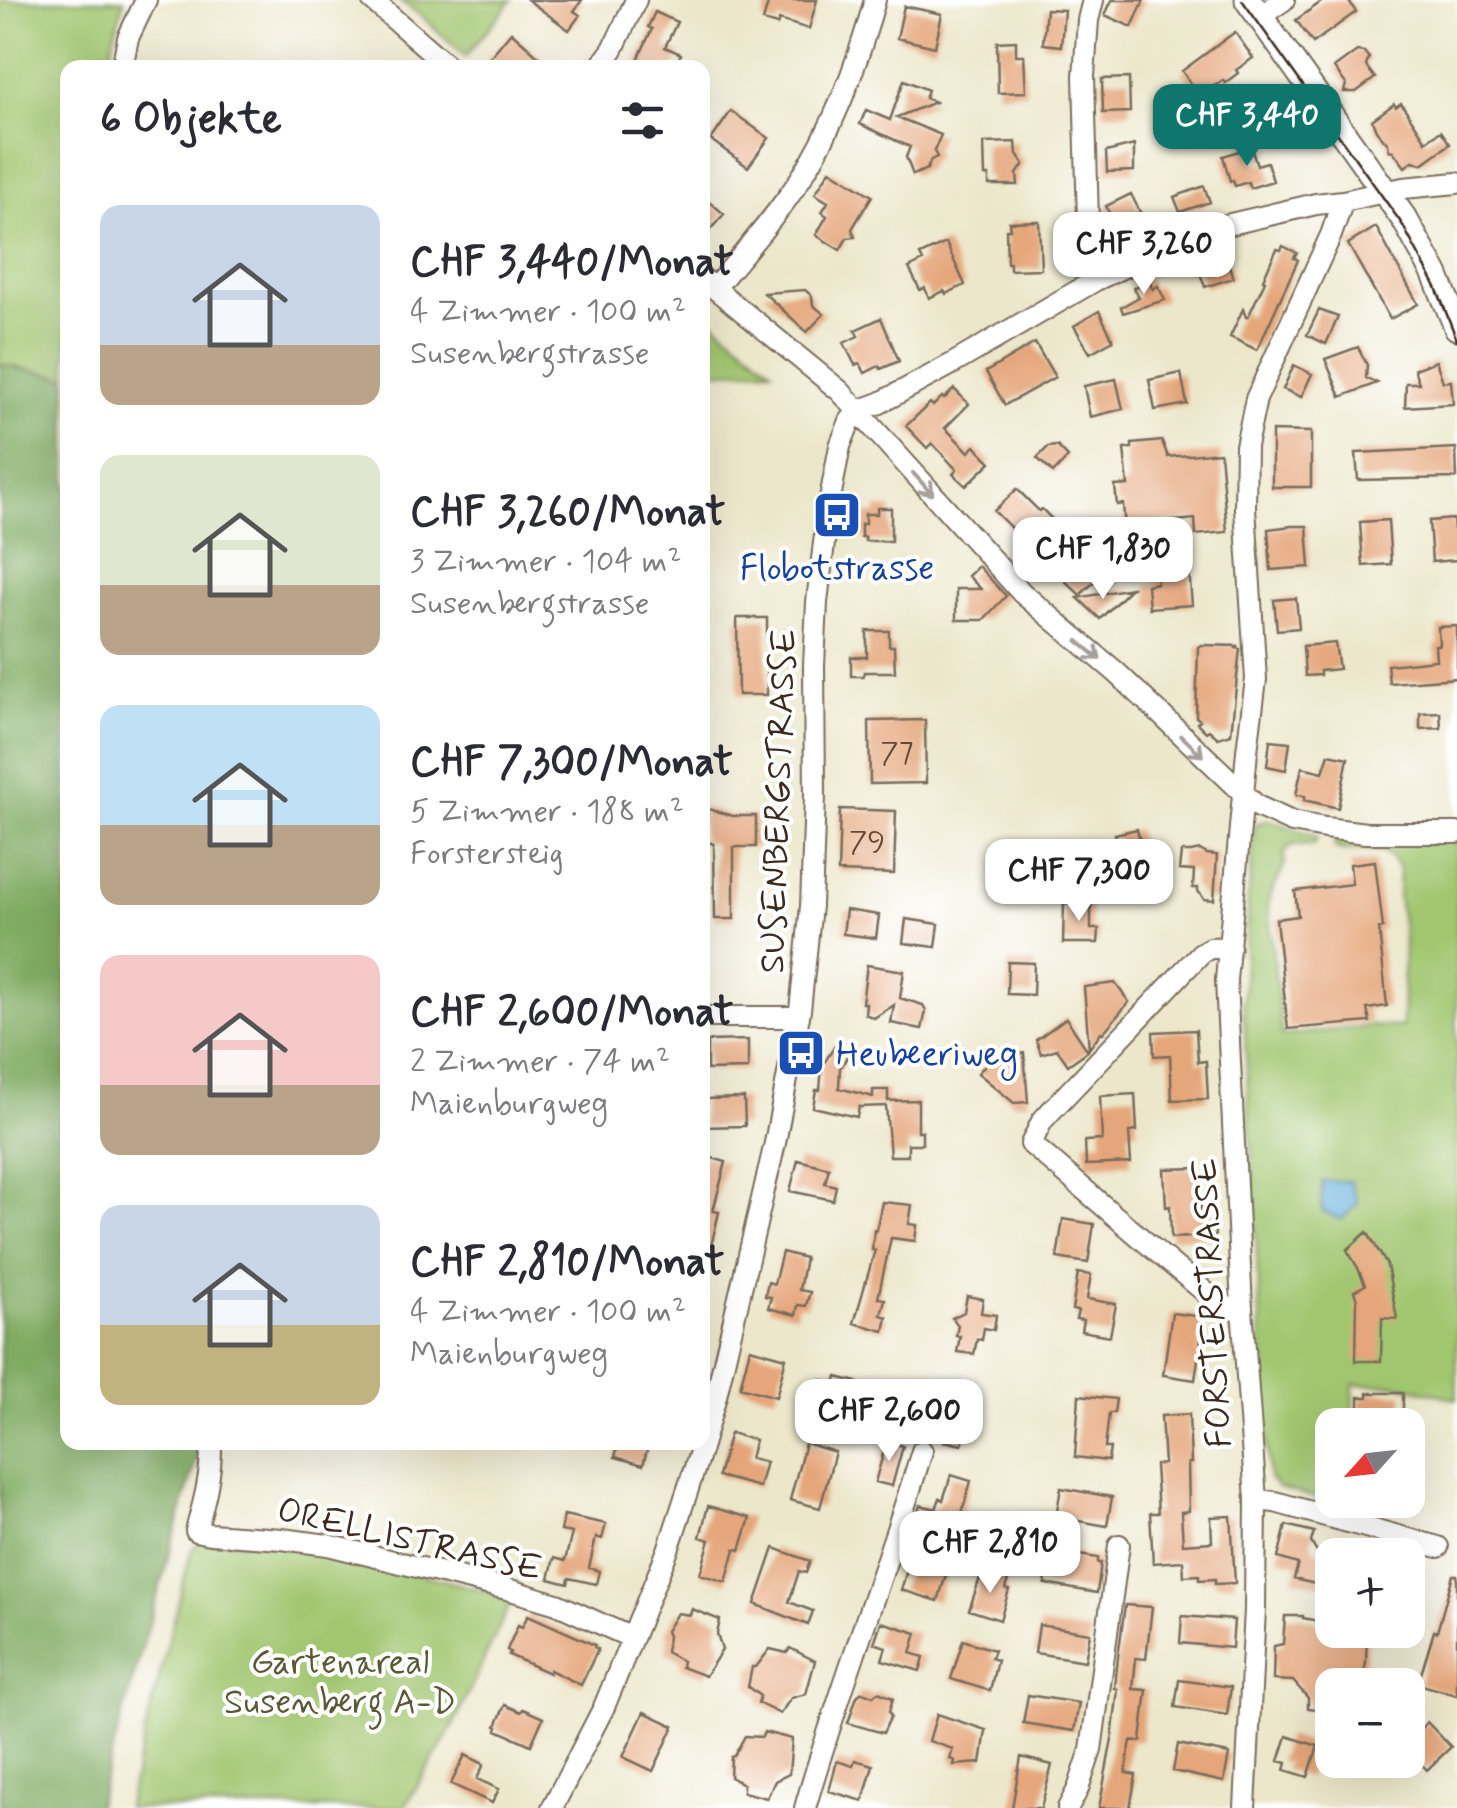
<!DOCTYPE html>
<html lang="de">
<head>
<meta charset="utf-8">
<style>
  body { margin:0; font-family:Mynerve,sans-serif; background:#f2f2f3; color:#2b2b33; height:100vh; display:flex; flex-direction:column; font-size:38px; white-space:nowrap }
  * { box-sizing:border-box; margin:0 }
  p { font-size:32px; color:#7c7c81 }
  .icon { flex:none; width:55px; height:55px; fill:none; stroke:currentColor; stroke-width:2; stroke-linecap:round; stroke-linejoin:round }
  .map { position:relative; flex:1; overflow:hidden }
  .panel { position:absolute; left:60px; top:60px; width:650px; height:1390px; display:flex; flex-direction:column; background:#fff; border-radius:20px; box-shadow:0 10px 40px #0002 }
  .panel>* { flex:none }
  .needle { width:65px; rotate:243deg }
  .fabs { position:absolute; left:1315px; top:1408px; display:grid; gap:20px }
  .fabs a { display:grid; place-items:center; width:110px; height:110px; border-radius:20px; background:#fff; box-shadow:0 10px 40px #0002; font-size:50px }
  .price { position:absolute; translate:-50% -85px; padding:0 22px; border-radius:20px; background:#fff; color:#222; font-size:32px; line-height:65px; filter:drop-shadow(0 2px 5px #0008) }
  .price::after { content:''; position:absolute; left:50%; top:60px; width:30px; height:22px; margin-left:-15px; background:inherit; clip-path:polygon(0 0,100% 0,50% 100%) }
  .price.selected { background:#0f766e; color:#fff }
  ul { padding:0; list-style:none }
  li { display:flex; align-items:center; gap:30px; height:250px; padding:0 40px }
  li span { display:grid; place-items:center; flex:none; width:280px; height:200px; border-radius:20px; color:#555 }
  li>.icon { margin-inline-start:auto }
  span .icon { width:120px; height:120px; fill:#fffc; stroke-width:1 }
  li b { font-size:42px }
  h2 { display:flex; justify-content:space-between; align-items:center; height:120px; padding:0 40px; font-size:42px }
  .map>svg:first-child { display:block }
  .green { fill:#a1c670; stroke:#6e7847; stroke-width:2.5 }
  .forest { fill:#80ab62; stroke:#5e6a40; stroke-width:2.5 }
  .water { fill:#63afdc; stroke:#4f6c7d; stroke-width:2.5 }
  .building { fill:#e5a67a }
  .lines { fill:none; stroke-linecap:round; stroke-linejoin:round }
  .minor-casing { stroke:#796c5b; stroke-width:24 }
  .tertiary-casing { stroke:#796c5b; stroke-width:29 }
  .minor { stroke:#fff; stroke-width:20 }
  .tertiary { stroke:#fff; stroke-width:25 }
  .tram { stroke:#3b2a1e; stroke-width:2.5 }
  .oneway { stroke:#a79f9a }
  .labels { text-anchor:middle; stroke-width:8; stroke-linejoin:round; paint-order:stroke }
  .number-label { font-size:30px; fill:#664935 }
  .transit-label { font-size:35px; fill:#164399; stroke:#fff }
  .street-label { font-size:35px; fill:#3b2a1e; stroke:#fff }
  .park-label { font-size:35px; fill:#5a5937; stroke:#fff }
</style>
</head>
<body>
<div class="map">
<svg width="1457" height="1808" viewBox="0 0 1457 1808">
  <rect width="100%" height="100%" fill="#fff"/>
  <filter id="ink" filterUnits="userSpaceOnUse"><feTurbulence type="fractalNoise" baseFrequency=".01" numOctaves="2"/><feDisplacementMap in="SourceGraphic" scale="20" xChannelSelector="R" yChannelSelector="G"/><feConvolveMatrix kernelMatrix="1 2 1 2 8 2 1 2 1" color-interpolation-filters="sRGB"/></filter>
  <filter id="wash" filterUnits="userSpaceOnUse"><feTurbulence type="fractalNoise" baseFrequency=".0048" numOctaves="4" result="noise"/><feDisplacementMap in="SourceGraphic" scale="40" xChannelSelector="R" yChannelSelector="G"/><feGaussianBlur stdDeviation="2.25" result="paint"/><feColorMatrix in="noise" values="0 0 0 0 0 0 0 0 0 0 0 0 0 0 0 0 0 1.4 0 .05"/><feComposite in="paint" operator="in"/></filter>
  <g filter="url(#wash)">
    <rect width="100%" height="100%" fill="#ece7cb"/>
    <path class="green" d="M0,0H124L114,37L109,67L68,68L67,378L0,364Z
      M398,0H512L466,56C443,37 424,15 398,0Z
      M702,313H703L772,369L703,372Z
      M1269,820L1316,836L1317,840L1312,845C1305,845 1294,842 1288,848C1282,854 1285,858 1284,865C1280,879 1270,890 1268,904L1282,1036L1370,1026L1402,1027L1404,938L1398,896L1399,869L1393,859L1383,851L1362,849L1342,850L1335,847V840L1337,838L1457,841V1399L1399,1385L1354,1384L1353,1425H1332V1500H1351V1507L1278,1488L1269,1478L1243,1001L1248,900L1255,824Z
      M211,1540L295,1544L513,1597L453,1726L404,1808H126L191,1551L198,1543Z"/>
    <path class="forest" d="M0,364L67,378L68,1442L201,1443L96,1808H0Z"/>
    <path class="water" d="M1322,1181H1350L1358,1204L1341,1220L1322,1211Z"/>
    <g id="blocks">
      <path class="building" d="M528,0H582L574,11L580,15L569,30Z
        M769,0H817L809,29L779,20L777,25L763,21Z
        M1112,0H1144L1132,27L1105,15Z
        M1324,0H1348L1356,12L1313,43L1296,20Z
        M904,6L942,14L935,47L897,38Z
        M1046,9L1064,10L1061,46L1043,44Z
        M655,12L677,22L665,47L681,54L674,68H634L652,29L648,27Z
        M511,32L552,68H481Z
        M1235,32L1253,58L1236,70L1238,73L1225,83L1223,80L1200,96L1182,71Z
        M1016,41V55H1024L1026,92L998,93L997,42Z
        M1357,51L1364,52L1369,58L1366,66L1375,78L1356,92H1344L1346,84L1334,68Z
        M1129,78L1130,112L1103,113L1102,79Z
        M904,80L928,90L925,98L935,102L897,117L941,135L934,151L937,157L931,160L927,169L913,175L906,157L910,147L860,124L866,110L890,120Z
        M1401,103L1426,141L1441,131L1450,144L1422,164L1413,161L1405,167L1393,151L1389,150L1388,144L1376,130L1372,120L1394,104L1396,107Z
        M731,111L769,138L748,167L711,140Z
        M1016,142L1017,154L1024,164L1017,174L1018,185H989V176H985L984,143Z
        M1134,145V171L1107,172L1106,152Z
        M1251,147L1257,165L1267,162L1273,181L1250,188L1248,182L1235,186L1233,180L1230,181L1223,156Z
        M830,170L872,196L852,229L855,237L847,238L840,250L816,235L827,216L822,212L828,202L815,194Z
        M1204,186L1210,202L1180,212L1174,197Z
        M1131,194L1140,212L1136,214L1141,223L1113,237L1106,224L1113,220L1106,206Z
        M702,195L724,214L702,239Z
        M1039,221L1041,269L1010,270V263H1007L1006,229H1010L1009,222Z
        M1376,227L1418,304L1390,319L1348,244Z
        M946,243L965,285L946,294L944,291L929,298L925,288L920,290L909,268L923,261L920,255Z
        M1283,246L1297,253L1294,258L1298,260L1257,350L1230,337L1243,309L1246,317L1249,315L1265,281L1263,280L1272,259L1277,249L1281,250Z
        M1221,249L1222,254L1225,253L1233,278L1205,287L1197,265L1203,263L1200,256Z
        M1148,280L1153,289L1158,286L1165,300L1123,313L1121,307L1139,297L1134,288Z
        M805,290L812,296L813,305L824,314L807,332L764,293Z
        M1319,310L1338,317L1326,344L1307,335Z
        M1099,311L1113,340L1090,353L1074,326Z
        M881,318L899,361L881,369L879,366L865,373L860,363L855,365L844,343L858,336L855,330Z
        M1035,343L1055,377L1005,405L986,372Z
        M1358,347L1367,365L1366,378L1377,383L1341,397L1325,359Z
        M1436,361L1443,382L1451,381L1453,404L1405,407L1406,383H1419L1414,369Z
        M1294,365L1312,374L1301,397L1283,389Z
        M1181,373L1187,404L1155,410L1149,380Z
        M1116,379L1123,409L1090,417L1084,386Z
        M954,389L969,404L945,428L969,452L975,446L991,462L966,486L953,474L957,470L932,443L927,448L906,426L930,403L933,406L942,397L944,399Z
        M1272,431L1311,432V487H1272Z
        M1162,441L1168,457L1220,452L1227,532L1196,535L1195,519L1143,524L1144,540L1126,542L1123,504L1117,505L1115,486L1128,485L1124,449L1132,448V444Z
        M1057,446L1068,457L1053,473L1037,458L1048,447Z
        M1456,448L1457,478L1358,480L1356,453Z
        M1017,489L1039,511L1042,509L1058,525L1033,550L994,511Z
        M877,508H891V541H865V537H861V524H865V514H877Z
        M1453,519L1454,529H1457V560L1432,562L1429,521Z
        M1388,520L1391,564L1363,566L1360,522Z
        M1292,526H1307L1310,567L1271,570L1268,529Z
        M1079,552L1102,575L1080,595L1058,574Z
        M978,566L1006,596L983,620H956V589H981L968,576Z
        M1189,569L1192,605L1149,608L1147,585L1157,583L1156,572Z
        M1131,588L1100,619L1078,598Z
        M1296,598L1299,628L1277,630L1274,600Z
        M737,618H767V695H738Z
        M1457,626V678L1389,683L1387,665L1436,660L1435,645H1439L1438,627Z
        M867,631H889V646H894L895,672H864L863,676H851V657H867Z
        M1335,643L1339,669L1320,671V675L1305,676L1303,646Z
        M1201,645L1237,646L1236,648L1240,649L1231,734L1218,738L1209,730L1206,732L1197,723L1200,720L1196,717L1198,647Z
        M1440,712L1441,728L1420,729V713Z
        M925,720L926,783L870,784L869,721Z
        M1270,740L1290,742L1286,770L1267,766Z
        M1329,754L1348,758L1338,808L1304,800L1305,796L1296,795L1302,767L1323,772Z
        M702,807L733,816H756V847H734V919H715L714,844L702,840Z
        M840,809L896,811L894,874L838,872Z
        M1137,829L1141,844L1119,849L1115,834Z
        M1200,850L1207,854L1217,855L1214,900L1204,899L1198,891V888H1193L1194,871L1179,870L1181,852H1191Z
        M1375,861L1383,928L1379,929L1387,1006L1367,1009L1370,1022L1288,1029L1276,919L1298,916L1295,891L1352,884L1350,864Z
        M1064,903L1091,904V929H1099L1098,943H1063Z
        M846,910L879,915L876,938L843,934Z
        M906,919L939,924L936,947L903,943Z
        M1008,962L1034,963L1033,995L1007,994Z
        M867,965L904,971L900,998L923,1005L926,1011L922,1029L891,1023L894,1005L874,1018L865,1014L866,1003H862Z
        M1115,983L1129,1002L1103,1033L1101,1032L1089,1049L1084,987Z
        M1066,1018L1088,1051L1068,1065L1057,1049L1041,1054L1036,1040Z
        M1196,1030L1198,1062L1206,1061L1208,1099L1172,1100L1170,1055L1154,1056L1153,1032Z
        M748,1040V1069L707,1070V1041Z
        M835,1046L849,1054L840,1068L839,1088L873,1097V1090H888V1101L918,1100V1131H922V1144H908V1156H890L886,1106L859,1107L857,1117L813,1107L816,1090H820L822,1066Z
        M1024,1053L1028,1102L1014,1103L978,1073L985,1065V1057Z
        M1135,1094L1137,1131L1129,1132L1131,1163L1086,1165L1085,1141L1102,1140L1100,1096Z
        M744,1098L745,1126L702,1127V1099Z
        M702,1155L726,1162L713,1211L719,1212L707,1264H702Z
        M798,1160L829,1168L825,1183L836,1186L833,1200L790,1191Z
        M1199,1168L1201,1212H1214L1215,1236L1171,1238L1170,1206L1166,1207L1164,1169Z
        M882,1202L912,1205L909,1224L917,1225L915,1241L891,1238L878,1298L885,1299L881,1315L887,1317L884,1331L854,1323L875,1250H872L874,1230L876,1231Z
        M1063,1219L1094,1224L1088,1263L1057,1258Z
        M1367,1232L1387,1265L1397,1319L1382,1318L1381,1361H1356L1357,1300L1354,1291L1365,1285L1358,1268L1347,1250Z
        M782,1252L805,1258L799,1290L810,1292L806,1306L798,1305L796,1315L768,1308L771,1297L765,1296L768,1282L774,1284Z
        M1078,1273L1091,1275L1087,1299L1116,1304L1110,1336L1081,1331L1083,1320L1076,1319L1078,1311L1072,1310Z
        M967,1296L983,1299L981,1313L996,1315L994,1330L984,1328L982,1340L977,1339L974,1354L957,1352L960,1336H956L958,1325L952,1318L964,1312Z
        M1172,1313L1204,1317L1195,1380L1163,1375Z
        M750,1348L786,1358L776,1397L740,1387Z
        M837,1377L857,1382L851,1404L858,1405L853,1423L827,1416L831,1399L817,1395L821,1380L835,1383Z
        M955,1386L970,1389L968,1397L980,1400L972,1438L964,1436L962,1445L943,1441Z
        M1368,1393H1403V1425H1359V1397H1368Z
        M1079,1395L1116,1399L1114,1413H1109L1105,1448H1110L1108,1461L1075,1457Z
        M1189,1414L1191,1463H1188L1189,1511L1181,1512L1183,1544L1212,1542L1211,1517L1231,1516L1235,1583L1215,1584V1579L1199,1580V1575L1184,1576L1183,1561L1153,1563L1150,1513H1158L1155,1465L1164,1464L1161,1416Z
        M730,1433L755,1440L750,1458L766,1462L759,1487L718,1476Z
        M887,1441L903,1446L892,1486L875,1482Z
        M619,1442H649L643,1465L615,1457Z
        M805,1443L835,1452L820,1508L790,1500Z
        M951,1475L971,1481L957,1531L916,1519L920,1505L936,1509L940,1498L943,1500Z
        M1061,1488L1112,1497L1107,1526L1056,1517Z
        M708,1506L750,1518L740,1550L735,1549L726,1582L700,1574L710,1540L700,1537Z
        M564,1515L606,1524L602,1539L596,1537L589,1568L599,1571L596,1584L569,1578L568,1584L549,1579L554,1558L565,1561L572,1533L561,1531Z
        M1286,1525L1314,1532L1311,1542L1316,1551L1332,1556L1324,1586L1294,1579L1298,1564L1278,1558Z
        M774,1548L810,1561L806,1573L799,1571L789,1602L813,1611L808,1625L755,1604Z
        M1050,1550L1098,1558V1563H1101L1097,1593L1045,1584Z
        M913,1551L946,1560L943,1570L947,1571L938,1601L901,1590Z
        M985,1572L1008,1580L1005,1589L1009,1590L1000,1620L969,1610L981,1575L984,1576Z
        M1453,1575H1457V1695L1418,1684L1434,1631L1437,1632Z
        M1125,1605L1152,1607L1146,1659L1136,1658L1133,1689L1147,1690L1141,1741H1131L1128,1757L1126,1773L1136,1775L1130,1808H1099L1112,1739L1118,1689L1115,1688L1118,1657Z
        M692,1609L720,1620L717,1634L722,1650L705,1676L681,1667L682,1661L666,1652L668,1636L666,1631L677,1613L690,1615Z
        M528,1615L595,1645L594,1647L598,1649L581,1685L550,1670L549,1673L509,1655L510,1652L507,1650L518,1625L522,1627Z
        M1182,1616L1234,1620L1232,1648L1180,1643Z
        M1285,1616H1303V1618L1332,1624V1630L1367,1632L1366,1663L1364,1672H1361V1683L1332,1685V1711L1308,1708V1698L1293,1681L1273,1680L1274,1646L1283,1644Z
        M881,1622L917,1633L911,1653L924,1657L920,1671L882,1660L886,1647L874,1643Z
        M1039,1625L1090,1633L1085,1661L1035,1653Z
        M963,1640L994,1650L991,1658L997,1660L990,1691L951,1679Z
        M790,1648L815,1661L806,1694L791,1698L780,1714L758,1703L760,1696L748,1687L752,1667H756L770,1649L787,1653Z
        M1179,1680L1231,1687L1227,1715L1175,1707Z
        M862,1692L873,1696L878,1692L893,1698L889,1712L891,1716L883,1733L848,1723L857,1696Z
        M1028,1695L1079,1703L1074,1731L1023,1723Z
        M505,1705L521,1712L523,1709L543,1718L531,1745L497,1730L498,1727L496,1726Z
        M644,1712L674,1726L653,1771L623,1757Z
        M937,1714L986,1730L981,1763L954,1765L955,1761L950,1759L953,1749L929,1741Z
        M1427,1722L1451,1747L1427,1770L1408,1750V1741Z
        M764,1732L792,1739L789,1774L775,1781L767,1798L743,1792V1784L730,1777L731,1757L734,1756L745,1736L762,1737Z
        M1287,1736L1318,1746L1308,1777L1285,1770L1287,1763L1279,1761Z
        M1178,1744L1229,1754L1224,1782L1173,1771Z
        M465,1755L484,1764L477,1779L499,1789L492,1803L451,1784Z
        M1021,1757L1052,1765L1041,1808H1012Z
        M855,1760L873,1765L863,1801L829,1791L837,1761L853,1766Z"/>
    </g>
  </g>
  <g filter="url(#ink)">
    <use href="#blocks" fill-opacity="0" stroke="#796c5b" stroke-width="2.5"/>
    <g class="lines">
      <g class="minor-casing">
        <path id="minor" d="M372,0L450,68
          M1093,0L1088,20L1084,76L1089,258L1096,280
          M1261,16L1284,0
          M122,68L128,38L146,0
          M599,68L613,49L636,0
          M702,278L840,391L1022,593L1116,672L1257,806L1292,822L1325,828L1366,833H1457
          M715,288C744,252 776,217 801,178C836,124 858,62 875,0
          M1230,947L1210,948L1201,953L1051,1111L1042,1121L1031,1144C1094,1197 1155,1252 1220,1304L1230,1308H1242
          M702,1017H799
          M211,1442C212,1473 204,1502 196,1531L210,1534L282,1539L328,1545L507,1589L557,1604L632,1638
          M1256,1500L1275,1502L1438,1547
          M552,1808L604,1707L668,1550L700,1452L716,1396L775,1143L800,1010L811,906L815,796L814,666L817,602L828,509L840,446L850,421L858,411L880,403L952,364L1096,280L1189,237L1222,226L1316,204L1343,201L1403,188L1457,183
          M805,1808C839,1688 886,1571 922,1451
          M1068,1808L1078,1789L1091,1750L1119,1545
          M1245,1808L1255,1609L1256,1500L1242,1308L1226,980L1247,751L1256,679L1245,508L1246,446L1256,399L1331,235L1343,201"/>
      </g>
      <g class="tertiary-casing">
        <path id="tertiary" d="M1248,0L1405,220L1435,274L1457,327"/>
      </g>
      <use href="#minor" class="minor"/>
      <use href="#tertiary" class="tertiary"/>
      <path class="tram" d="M1242,0L1402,224L1436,287L1457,340"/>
    </g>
    <defs><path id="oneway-shaft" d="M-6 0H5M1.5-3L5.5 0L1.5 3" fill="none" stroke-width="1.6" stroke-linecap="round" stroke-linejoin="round" transform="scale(2.5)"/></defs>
    <g class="oneway">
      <use href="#oneway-shaft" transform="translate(923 484) rotate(48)"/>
      <use href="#oneway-shaft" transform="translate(1089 650) rotate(39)"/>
      <use href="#oneway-shaft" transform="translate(1192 746) rotate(44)"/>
    </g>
  </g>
  <defs>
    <g id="bus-square" transform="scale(2.5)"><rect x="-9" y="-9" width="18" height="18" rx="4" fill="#1a4fb4" stroke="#fff"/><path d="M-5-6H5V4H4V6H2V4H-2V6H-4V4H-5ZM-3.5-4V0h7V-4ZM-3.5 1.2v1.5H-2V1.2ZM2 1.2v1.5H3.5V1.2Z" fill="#fff"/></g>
  </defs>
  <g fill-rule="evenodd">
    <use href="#bus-square" x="837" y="515"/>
    <use href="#bus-square" x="801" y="1053"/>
  </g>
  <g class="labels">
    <g class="number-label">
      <text x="897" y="762">77</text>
      <text x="867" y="851">79</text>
    </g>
    <g class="transit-label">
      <text x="837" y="579">Flobotstrasse</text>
      <text x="836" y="1065" text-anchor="start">Heubeeriweg</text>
    </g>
    <g class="street-label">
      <text transform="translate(777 801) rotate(-88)" y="12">SUSENBERGSTRASSE</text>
      <text transform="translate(1211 1303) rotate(-93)" y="12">FORSTERSTRASSE</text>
      <text transform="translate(410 1538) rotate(13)" y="12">ORELLISTRASSE</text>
    </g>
    <g class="park-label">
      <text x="340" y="1673">Gartenareal<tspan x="340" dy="40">Susenberg A-D</tspan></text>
    </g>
  </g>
</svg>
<div class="fabs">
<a><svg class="needle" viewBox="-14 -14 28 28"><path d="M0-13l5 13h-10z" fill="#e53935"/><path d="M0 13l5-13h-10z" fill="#7c7c81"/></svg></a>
<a>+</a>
<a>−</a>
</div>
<b class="price selected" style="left:1247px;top:169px">CHF 3,440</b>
<b class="price" style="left:1144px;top:297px">CHF 3,260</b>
<b class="price" style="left:1103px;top:602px">CHF 1,830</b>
<b class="price" style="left:1079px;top:924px">CHF 7,300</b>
<b class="price" style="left:889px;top:1464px">CHF 2,600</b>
<b class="price" style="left:990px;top:1596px">CHF 2,810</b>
<section class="panel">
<h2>6 Objekte<svg class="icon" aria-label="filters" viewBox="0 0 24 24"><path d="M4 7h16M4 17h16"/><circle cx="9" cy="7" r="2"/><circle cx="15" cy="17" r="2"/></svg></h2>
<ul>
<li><span style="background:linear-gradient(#c9d6e8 70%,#b9a48a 0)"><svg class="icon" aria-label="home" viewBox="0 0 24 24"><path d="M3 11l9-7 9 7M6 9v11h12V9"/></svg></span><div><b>CHF 3,440/Monat</b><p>4 Zimmer · 100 m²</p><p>Susenbergstrasse</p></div></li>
<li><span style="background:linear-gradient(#dfe7d0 65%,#b9a48a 0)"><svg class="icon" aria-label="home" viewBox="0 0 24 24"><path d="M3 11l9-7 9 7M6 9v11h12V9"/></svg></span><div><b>CHF 3,260/Monat</b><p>3 Zimmer · 104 m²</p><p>Susenbergstrasse</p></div></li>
<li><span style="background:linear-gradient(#bfe0f5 60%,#b9a48a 0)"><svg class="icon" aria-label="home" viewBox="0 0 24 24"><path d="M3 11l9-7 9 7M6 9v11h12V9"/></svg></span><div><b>CHF 7,300/Monat</b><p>5 Zimmer · 188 m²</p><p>Forstersteig</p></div></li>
<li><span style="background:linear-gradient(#f6c9c9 65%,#b9a48a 0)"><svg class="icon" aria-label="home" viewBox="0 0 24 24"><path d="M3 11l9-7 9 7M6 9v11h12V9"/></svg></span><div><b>CHF 2,600/Monat</b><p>2 Zimmer · 74 m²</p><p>Maienburgweg</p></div></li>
<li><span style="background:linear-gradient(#c9d6e8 60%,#c2b280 0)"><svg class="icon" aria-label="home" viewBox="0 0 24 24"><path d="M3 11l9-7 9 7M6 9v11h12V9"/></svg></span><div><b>CHF 2,810/Monat</b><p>4 Zimmer · 100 m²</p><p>Maienburgweg</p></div></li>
</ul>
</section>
</div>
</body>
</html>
